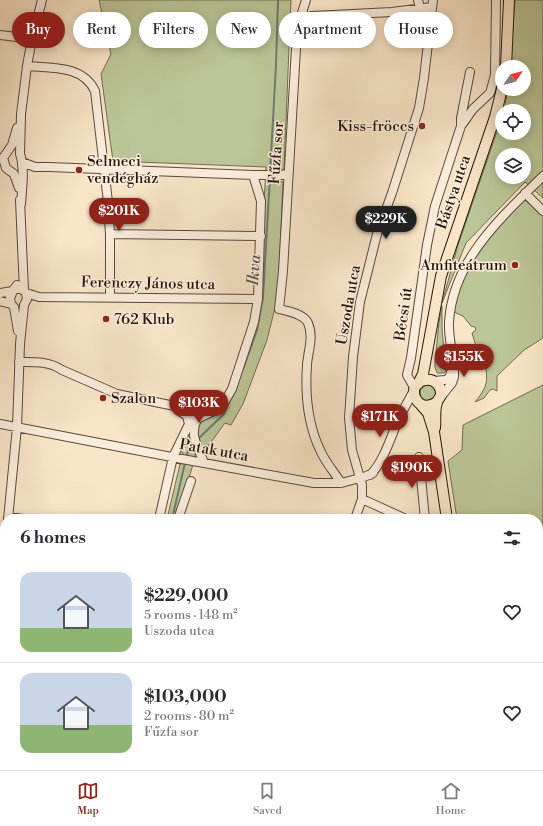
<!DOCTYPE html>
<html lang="en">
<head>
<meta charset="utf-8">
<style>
  body { margin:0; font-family:"Libre Bodoni",serif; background:#f2f2f3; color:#2b2b33; height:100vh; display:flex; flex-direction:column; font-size:15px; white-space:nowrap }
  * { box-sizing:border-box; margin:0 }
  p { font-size:13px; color:#7c7c81 }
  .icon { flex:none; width:22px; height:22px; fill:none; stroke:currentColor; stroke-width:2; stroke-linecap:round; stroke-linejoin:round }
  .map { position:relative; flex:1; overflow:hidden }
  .drawer { position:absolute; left:0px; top:514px; width:543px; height:256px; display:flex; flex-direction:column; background:#fff; border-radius:16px 16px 0 0; box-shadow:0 2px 10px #0003 }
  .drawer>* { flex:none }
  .hud { position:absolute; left:12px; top:12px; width:519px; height:36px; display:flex; gap:8px }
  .needle { width:26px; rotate:55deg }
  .controls { position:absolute; left:495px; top:60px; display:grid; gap:8px }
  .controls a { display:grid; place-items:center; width:36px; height:36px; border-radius:50%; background:#fff; box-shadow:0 2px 10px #0003; font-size:20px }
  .price { position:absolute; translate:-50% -34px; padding:0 9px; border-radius:14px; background:#8f2418; color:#fff; font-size:13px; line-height:26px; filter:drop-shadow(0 1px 2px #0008) }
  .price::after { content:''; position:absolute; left:50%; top:24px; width:12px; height:9px; margin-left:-6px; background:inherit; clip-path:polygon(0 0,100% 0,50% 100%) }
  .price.active { background:#222; color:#fff }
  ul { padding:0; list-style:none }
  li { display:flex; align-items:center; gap:12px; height:100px; padding:0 20px }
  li+li { border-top:1px solid #e1e1e2 }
  li span { display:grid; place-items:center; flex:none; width:112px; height:80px; border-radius:12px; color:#555 }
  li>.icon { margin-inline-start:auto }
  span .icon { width:48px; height:48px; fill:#fffc; stroke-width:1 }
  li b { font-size:17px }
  h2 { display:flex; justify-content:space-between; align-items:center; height:48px; padding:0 20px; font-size:17px }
  .tag { padding:0 14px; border-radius:18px; background:#fff; box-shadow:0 2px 10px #0003; font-size:14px; line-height:36px }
  .tag.active { background:#8f2418; color:#fff }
  .tabs { display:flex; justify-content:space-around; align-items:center; height:56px; border-top:1px solid #e1e1e2; background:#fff; font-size:11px; color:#7c7c81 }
  .tabs a { display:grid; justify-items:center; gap:2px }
  .tabs .active { color:#8f2418 }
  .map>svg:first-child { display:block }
  .green { fill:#bbc597; stroke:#716d52; fill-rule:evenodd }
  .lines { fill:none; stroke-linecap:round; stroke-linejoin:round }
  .stream { stroke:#6e7a74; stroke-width:2 }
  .minor-casing { stroke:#5b493c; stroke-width:10 }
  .major-casing { stroke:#27150d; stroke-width:12 }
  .minor { stroke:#faeddb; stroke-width:8 }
  .major { stroke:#f8e4c7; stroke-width:10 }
  .poi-dot { fill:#8f2418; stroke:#faeddb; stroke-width:1.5 }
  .labels { text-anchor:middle; stroke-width:3; stroke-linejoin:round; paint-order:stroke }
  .poi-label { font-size:15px; fill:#27150d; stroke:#faeddb; text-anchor:start }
  .street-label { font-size:15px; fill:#27150d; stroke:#faeddb }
  .water-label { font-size:16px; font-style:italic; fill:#505049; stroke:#faeddb }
</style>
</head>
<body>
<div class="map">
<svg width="543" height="770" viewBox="0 0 543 770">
  <rect width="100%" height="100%" fill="#f8e4c7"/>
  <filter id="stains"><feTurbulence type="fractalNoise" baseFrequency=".005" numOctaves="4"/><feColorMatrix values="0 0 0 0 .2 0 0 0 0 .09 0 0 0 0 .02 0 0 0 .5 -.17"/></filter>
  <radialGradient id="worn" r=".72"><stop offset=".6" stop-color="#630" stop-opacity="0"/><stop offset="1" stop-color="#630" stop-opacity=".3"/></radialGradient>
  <path class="green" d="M99,0H291L284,169L280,171L279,181L283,182L278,296L267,340L243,404L231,425L225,423L206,449H199L195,455L192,468L176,519H167L180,464L181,465L183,453L181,452V450L202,420L226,400L259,293L266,167L113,161L101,74L111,54Z
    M515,0H543V198L525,182L466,243L442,303L458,245L502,117V133H524V111H504L508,89H524V67H510ZM502,155H524V177H502Z
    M525,200L543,215V338L524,350L497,376V391L493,389L490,390L484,398L475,402C490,384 488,378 483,356H479L472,333L476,330L475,327L471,326L463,316L456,313L452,308L469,263L489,233Z
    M442,306V329L446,371L444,373H437L435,367V362L439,322Z
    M420 393a8 8 0 1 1 16 0a8 8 0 1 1-16 0Z
    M543,385V548L538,559V519H457L448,461L462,450L463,425Z
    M541,575H543V728H541L538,723V581Z"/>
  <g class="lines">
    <path class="stream" d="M270,173L276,65L278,0
      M243,369L257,330L263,297L270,177
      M197,440L224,414L233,394
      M186,458L189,449L194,443
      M172,519L185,463
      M206,765L208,770"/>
    <g class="minor-casing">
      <path id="minor" d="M306,0L300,19L296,49L283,271L279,309C288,311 304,314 308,323C314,337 308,351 307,365C305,394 308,426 321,452C326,463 335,473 341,483
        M418,0L420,8
        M300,19L312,16L392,12L432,7
        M0,35L32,39
        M27,66C51,68 83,65 95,91L108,202L110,234V297
        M461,126V118L470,72
        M17,128L12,145L3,158L6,168L14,174L19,188
        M22,162L35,167H49L253,175H280L288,174
        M525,193L543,211
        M20,200L24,291
        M21,204C22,190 25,167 20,154L21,114L27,66L32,39L42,0
        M110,234L261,236
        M17,285L13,291L10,298L11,304L14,307L18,331
        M0,293L13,291
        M26,293L39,297L258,299
        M0,301L11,304
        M19,362C34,362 49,361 62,370L117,394L184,408L191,411L197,419
        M434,381L445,380L449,378L452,370
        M415,389L407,375L411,358L427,245L435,206L461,126L473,109L490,93L495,75L496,0
        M440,398L452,383L454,377C455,358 448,340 449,322C453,259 502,217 543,176
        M0,424L182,459L314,483H341L364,477L373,473
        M419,457L425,519
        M204,463C198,446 189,436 197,419L216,410L225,401L232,389L254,322L258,299L261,201L253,175
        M370,475C383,463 391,437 398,420C403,410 409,400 414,390
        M362,499L406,519
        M8,517L24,519
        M8,519L17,427L20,344L24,305L27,299L26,293L24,291L21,289H14
        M159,519L173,457L189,424L187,416L178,410
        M178,519L191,481
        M355,519L362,499V485L352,450L349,418L353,357L360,302L377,234L392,193L419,108L424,78L433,0
        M538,575L543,565
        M0,592L5,544
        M0,625L5,626
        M134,765L135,770
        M261,765L263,770
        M339,765L340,770
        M302,770L304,765"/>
    </g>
    <g class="major-casing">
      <path id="major" d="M506,67L509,0
        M418,384L423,374L441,276L495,117L502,89
        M421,405L428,413L434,432L447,519
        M435,428C436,420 434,410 437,403C437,400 440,398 441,395C442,386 434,378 425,380C404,383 416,417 437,402
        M516,765L518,770"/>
    </g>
    <use href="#minor" class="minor"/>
    <use href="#major" class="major"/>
  </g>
  <g class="poi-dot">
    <circle cx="422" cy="126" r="4"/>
    <circle cx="79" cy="170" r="4"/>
    <circle cx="515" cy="265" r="4"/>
    <circle cx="106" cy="319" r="4"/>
    <circle cx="103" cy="398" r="4"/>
  </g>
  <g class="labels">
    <g class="poi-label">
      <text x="414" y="131" text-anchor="end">Kiss-fröccs</text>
      <text x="87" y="166">Selmeci<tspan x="87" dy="17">vendégház</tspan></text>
      <text x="507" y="270" text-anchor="end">Amfiteátrum</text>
      <text x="114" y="324">762 Klub</text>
      <text x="111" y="403">Szalon</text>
    </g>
    <g class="street-label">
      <text transform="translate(276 153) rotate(-86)" y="5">Fűzfa sor</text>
      <text transform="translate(453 192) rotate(-71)" y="5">Bástya utca</text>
      <text transform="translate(148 283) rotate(1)" y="5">Ferenczy János utca</text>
      <text transform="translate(348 305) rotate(-80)" y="5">Uszoda utca</text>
      <text transform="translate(403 314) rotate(-82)" y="5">Bécsi út</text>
      <text transform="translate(214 450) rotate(10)" y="5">Patak utca</text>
    </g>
    <g class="water-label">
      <text transform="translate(253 270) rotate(-85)" y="6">Ikva</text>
    </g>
  </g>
  <rect width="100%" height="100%" filter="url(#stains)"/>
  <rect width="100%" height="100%" fill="url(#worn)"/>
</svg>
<div class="controls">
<a><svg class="needle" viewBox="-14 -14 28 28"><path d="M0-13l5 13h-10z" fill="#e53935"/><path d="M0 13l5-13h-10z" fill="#7c7c81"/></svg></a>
<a><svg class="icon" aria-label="locate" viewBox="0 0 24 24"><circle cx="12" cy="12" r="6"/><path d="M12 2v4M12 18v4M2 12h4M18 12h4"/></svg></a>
<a><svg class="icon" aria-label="layers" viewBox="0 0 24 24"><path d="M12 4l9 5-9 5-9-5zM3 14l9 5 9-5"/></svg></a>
</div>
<b class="price" style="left:119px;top:232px">$201K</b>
<b class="price active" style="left:386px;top:240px">$229K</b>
<b class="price" style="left:464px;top:378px">$155K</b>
<b class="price" style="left:199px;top:424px">$103K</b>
<b class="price" style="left:380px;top:438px">$171K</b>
<b class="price" style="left:412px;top:489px">$190K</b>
<div class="hud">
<a class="tag active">Buy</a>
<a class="tag">Rent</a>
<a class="tag">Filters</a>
<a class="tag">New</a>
<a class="tag">Apartment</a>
<a class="tag">House</a>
</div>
<section class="drawer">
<h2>6 homes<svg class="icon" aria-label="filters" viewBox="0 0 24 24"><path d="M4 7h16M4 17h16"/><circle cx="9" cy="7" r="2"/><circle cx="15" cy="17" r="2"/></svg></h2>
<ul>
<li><span style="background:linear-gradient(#c9d6e8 70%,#8fb573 0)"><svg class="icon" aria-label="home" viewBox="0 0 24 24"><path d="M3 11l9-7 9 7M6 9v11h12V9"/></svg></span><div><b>$229,000</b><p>5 rooms · 148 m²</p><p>Uszoda utca</p></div><svg class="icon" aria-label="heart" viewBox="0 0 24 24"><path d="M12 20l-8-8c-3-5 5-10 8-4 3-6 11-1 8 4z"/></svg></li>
<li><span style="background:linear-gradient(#c9d6e8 65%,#8fb573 0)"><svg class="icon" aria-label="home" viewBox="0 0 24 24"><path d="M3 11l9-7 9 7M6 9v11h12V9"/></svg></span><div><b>$103,000</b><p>2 rooms · 80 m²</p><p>Fűzfa sor</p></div><svg class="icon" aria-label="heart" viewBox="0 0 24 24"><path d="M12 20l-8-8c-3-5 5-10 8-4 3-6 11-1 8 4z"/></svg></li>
</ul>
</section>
</div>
<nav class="tabs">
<a class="active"><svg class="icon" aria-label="map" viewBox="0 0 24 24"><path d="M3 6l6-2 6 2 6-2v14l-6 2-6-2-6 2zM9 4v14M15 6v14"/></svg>Map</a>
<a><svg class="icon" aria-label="saved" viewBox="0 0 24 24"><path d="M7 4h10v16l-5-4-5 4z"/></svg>Saved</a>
<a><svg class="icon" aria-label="home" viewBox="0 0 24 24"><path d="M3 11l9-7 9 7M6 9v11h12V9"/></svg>Home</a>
</nav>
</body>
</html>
